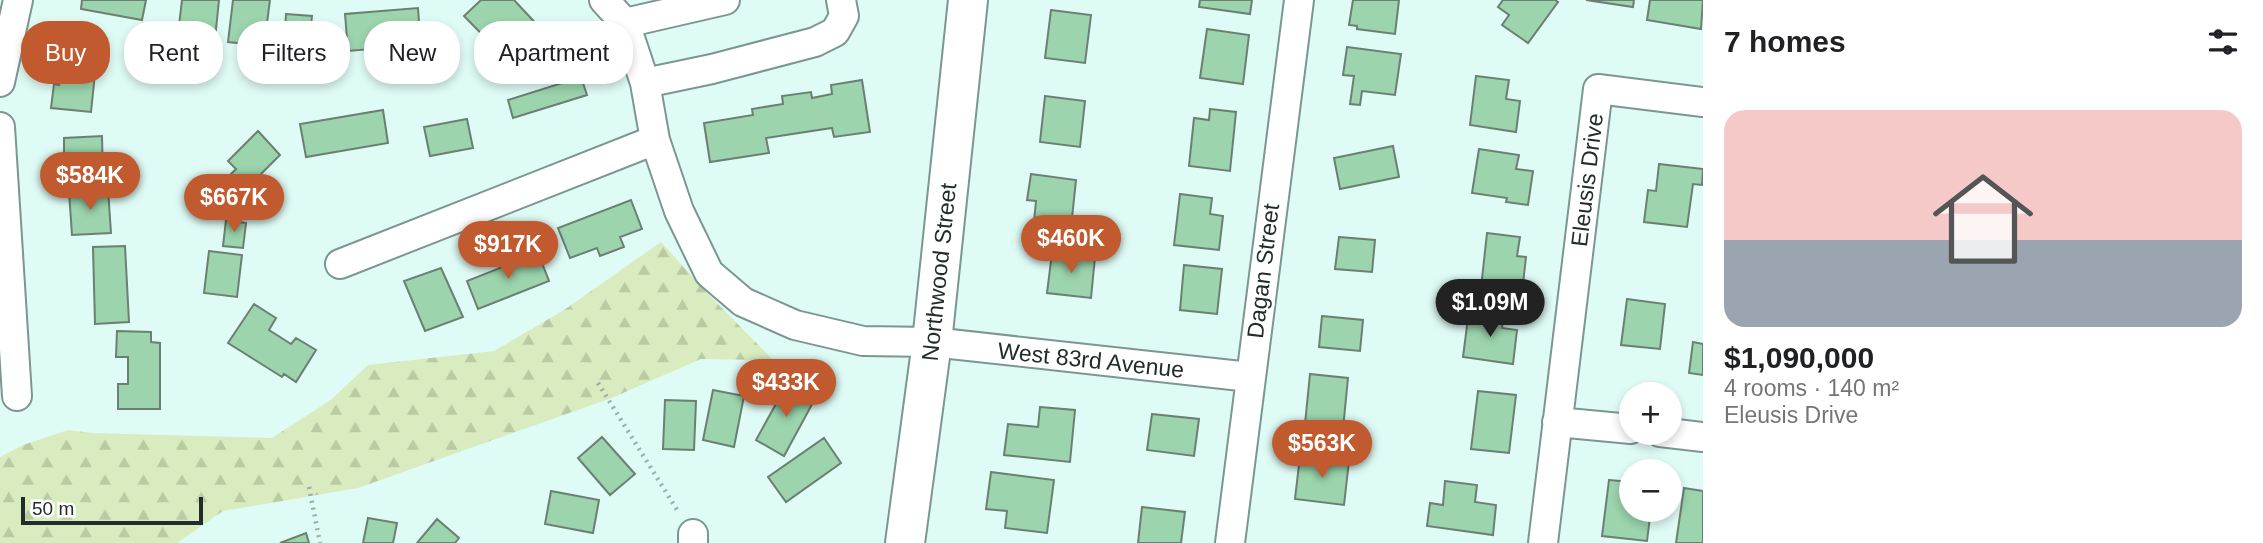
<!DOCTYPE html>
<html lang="en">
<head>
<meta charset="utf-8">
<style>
  body { margin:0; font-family:Arial,sans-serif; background:#f2f2f2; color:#202124; height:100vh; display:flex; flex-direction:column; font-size:26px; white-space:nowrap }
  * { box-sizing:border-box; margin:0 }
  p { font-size:23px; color:#757577 }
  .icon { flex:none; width:38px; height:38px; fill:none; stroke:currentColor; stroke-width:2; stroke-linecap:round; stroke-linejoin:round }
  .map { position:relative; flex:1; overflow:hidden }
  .drawer { display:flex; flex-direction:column; background:#fff; width:560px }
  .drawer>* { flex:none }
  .guide { position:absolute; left:21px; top:21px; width:665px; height:63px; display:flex; gap:14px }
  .controls { position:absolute; left:1619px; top:382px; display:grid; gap:14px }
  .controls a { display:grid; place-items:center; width:63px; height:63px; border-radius:50%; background:#fff; box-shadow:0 4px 10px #0003; font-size:35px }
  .scale { position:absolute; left:21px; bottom:18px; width:182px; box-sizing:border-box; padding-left:7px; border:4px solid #222d2b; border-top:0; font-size:19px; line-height:24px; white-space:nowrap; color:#222d2b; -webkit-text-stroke:5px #fff; paint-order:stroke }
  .price { position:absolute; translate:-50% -60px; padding:0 16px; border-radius:24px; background:#c15a2e; color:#fff; font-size:23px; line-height:46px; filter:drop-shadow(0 2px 4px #0008) }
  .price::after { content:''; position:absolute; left:50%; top:42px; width:21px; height:16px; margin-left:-10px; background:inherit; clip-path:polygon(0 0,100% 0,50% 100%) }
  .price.active { background:#222; color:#fff }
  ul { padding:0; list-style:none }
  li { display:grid; align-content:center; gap:14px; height:371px; padding:0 21px }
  li span { display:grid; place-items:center; height:217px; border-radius:21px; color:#555 }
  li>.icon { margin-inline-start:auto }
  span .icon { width:126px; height:126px; fill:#fffc; stroke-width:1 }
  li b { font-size:30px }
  h2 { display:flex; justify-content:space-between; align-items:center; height:84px; padding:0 21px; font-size:30px }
  .tag { padding:0 24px; border-radius:28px; background:#fff; box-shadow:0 4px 10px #0003; font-size:24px; line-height:63px }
  .tag.active { background:#c15a2e; color:#fff }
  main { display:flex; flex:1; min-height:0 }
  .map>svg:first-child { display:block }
  .forest { fill:url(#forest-firs) }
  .building { fill:#9bd4ad; stroke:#6c7f72; stroke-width:2 }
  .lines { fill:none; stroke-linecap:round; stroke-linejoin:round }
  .street-casing { stroke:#7c9691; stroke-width:32 }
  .secondary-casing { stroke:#7c9691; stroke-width:42 }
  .path { stroke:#98aea9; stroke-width:4.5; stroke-dasharray:2 5; stroke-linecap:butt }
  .street { stroke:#fff; stroke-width:28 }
  .secondary { stroke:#fff; stroke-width:38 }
  .labels { text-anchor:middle; stroke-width:6; stroke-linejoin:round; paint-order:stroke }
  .street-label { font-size:23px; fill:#222d2b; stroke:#fff }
</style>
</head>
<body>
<main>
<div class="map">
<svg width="1703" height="543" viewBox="0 0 1703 543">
  <defs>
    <pattern id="forest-firs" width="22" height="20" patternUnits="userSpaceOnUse" patternTransform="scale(1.75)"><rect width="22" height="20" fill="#d9ecbf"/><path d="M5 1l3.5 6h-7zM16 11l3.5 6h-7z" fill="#bacba4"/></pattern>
  </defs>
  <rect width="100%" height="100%" fill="#dffbf5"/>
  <path class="forest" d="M661,242L707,293L773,360L701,359L609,399L358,488L223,511L177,543H0V457L23,445L68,430L91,433L272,438L332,399L368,365L494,351L564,310Z"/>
  <path class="building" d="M82,0H146L142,20L81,9Z
    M182,0H219L215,39L178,34Z
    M233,0H270L264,46L228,42Z
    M481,0H514L543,31L510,63L464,16Z
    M1200,0H1252L1250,14L1199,7Z
    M1353,0H1399L1395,34L1357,29V26L1349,25Z
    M1503,0H1555L1558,2L1528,43L1502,25L1509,15L1498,7Z
    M1586,0H1634L1633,7Z
    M1650,0H1703L1701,29L1647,20Z
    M418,8L421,50L371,54V49L348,51L345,14Z
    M1051,10L1091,15L1085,63L1045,58Z
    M286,14L312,16L311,25L327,27L324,62L283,58Z
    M1207,29L1249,35L1243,84L1200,78Z
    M65,32L99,35L91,112L51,108L54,84L59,85Z
    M1347,47L1401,54L1395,95L1362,91L1360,105L1350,104L1354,76L1343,75Z
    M1476,76L1509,80L1506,99L1520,101L1516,132L1470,125Z
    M581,77L587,95L513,118L508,100Z
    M862,80L870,132L834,137L832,128L766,138L769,153L710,162L704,123L753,115L752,109L783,104L782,96L811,92L812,98L832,94L831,85Z
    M1045,96L1085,101L1080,147L1040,142Z
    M1210,109L1236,112L1230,171L1189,166L1194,118L1209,120Z
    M383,110L388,143L306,157L300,124Z
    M467,119L473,148L430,156L424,127Z
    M258,131L280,155L238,197L223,182L236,169L228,161Z
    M102,136L103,180L64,181V138Z
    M1393,146L1399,177L1340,189L1334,158Z
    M1479,149L1519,155L1516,169L1533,171L1528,205L1506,202L1507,198L1472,193Z
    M1659,164L1703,169L1702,185L1693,184L1687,227L1644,222L1648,190L1656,191Z
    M1031,174L1076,180L1071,227L1034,222L1036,201L1027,200Z
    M108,189L111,233L72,235L69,192Z
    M1180,194L1212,198L1210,214L1223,216L1219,250L1174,245Z
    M631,200L642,229L620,237L624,247L600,256L597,248L570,258L558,228Z
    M226,220L246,223L243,248L223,246Z
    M1487,233L1520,237L1517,256L1526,257L1522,293L1481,288Z
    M1339,237L1375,240L1372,272L1335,269Z
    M125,246L129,322L95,324L93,247Z
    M209,251L242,255L237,297L204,293Z
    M538,253L549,281L478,309L467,281Z
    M1052,253L1095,257L1091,298L1047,293Z
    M1184,265L1222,269L1217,314L1180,310Z
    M441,268L463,317L425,331L404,281Z
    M1627,299L1665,304L1660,349L1621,345Z
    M254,304L276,318L269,330L291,344L296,338L316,350L296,382L284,374L282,377L228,343Z
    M1481,311L1504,314L1502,328L1517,330L1513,364L1463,357L1468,318L1480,320Z
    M1322,316L1363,320L1360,351L1319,347Z
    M117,331L151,332V342L160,343V409H118V384H128V357H116Z
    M1693,342L1703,344V375L1689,373Z
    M1310,374L1348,378L1342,439L1304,434Z
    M788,382L816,397L784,456L756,440Z
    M713,390L744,396L734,447L703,440Z
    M1478,391L1516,395L1509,453L1471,449Z
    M665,400L696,401L694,450L663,449Z
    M1040,407L1075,410L1070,462L1004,455L1008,424L1038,427Z
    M1152,414L1199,419L1194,456L1147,450Z
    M602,437L635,474L610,495L578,458Z
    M824,438L841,463L786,502L768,477Z
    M1300,456L1349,461L1344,505L1295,499Z
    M991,472L1054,480L1047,533L1005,528L1007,511L986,509Z
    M1609,480L1631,482V509H1651L1647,541L1602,536Z
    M1445,481L1477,485L1475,502L1496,505L1493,535L1427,526L1430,503L1443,505Z
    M1684,488L1703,491V543H1676Z
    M551,491L599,500L593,533L545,524Z
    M1142,507L1185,512L1181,543H1138Z
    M368,518L397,523L393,543H363Z
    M437,519L459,538L455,543H417Z
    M306,533L309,543H280Z"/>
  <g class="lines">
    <g class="street-casing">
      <path id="street" d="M604,0L625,23L645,83L655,140L679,211L709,273L743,302L795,325L863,341L932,342L1250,377
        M625,23L725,0
        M0,82L18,0
        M645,83L712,69L815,42L835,32L844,16L841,0
        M0,127L17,396
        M340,264L655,140
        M1557,422L1631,429
        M1660,432L1703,437
        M693,534V543
        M1230,543L1299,0
        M1543,543L1598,89L1703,102"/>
    </g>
    <g class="secondary-casing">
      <path id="secondary" d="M905,543L932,342L968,0"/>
    </g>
    <path class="path" d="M598,383L679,513
      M309,487L320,543"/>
    <use href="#street" class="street"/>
    <use href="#secondary" class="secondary"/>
  </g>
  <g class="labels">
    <g class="street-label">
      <text transform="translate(1587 180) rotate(-83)" y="8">Eleusis Drive</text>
      <text transform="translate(1263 271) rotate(-83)" y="8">Dagan Street</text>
      <text transform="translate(939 272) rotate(-84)" y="8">Northwood Street</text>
      <text transform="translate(1091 360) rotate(6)" y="8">West 83rd Avenue</text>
    </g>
  </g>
</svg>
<div class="controls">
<a>+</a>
<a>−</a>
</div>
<div class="scale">50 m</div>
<b class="price" style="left:90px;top:212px">$584K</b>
<b class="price" style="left:234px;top:234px">$667K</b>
<b class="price" style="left:1071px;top:275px">$460K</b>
<b class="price" style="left:508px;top:281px">$917K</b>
<b class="price active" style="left:1490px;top:339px">$1.09M</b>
<b class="price" style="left:786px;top:419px">$433K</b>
<b class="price" style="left:1322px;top:480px">$563K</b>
<div class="guide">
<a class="tag active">Buy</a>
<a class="tag">Rent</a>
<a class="tag">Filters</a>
<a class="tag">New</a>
<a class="tag">Apartment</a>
</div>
</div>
<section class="drawer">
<h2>7 homes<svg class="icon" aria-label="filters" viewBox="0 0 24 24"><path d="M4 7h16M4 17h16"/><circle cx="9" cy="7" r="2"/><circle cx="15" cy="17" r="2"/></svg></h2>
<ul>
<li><span style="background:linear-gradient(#f6c9c9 60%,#9aa5b1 0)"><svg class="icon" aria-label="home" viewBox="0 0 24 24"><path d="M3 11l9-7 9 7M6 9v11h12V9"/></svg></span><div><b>$1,090,000</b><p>4 rooms · 140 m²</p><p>Eleusis Drive</p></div></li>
</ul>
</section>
</main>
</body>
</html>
